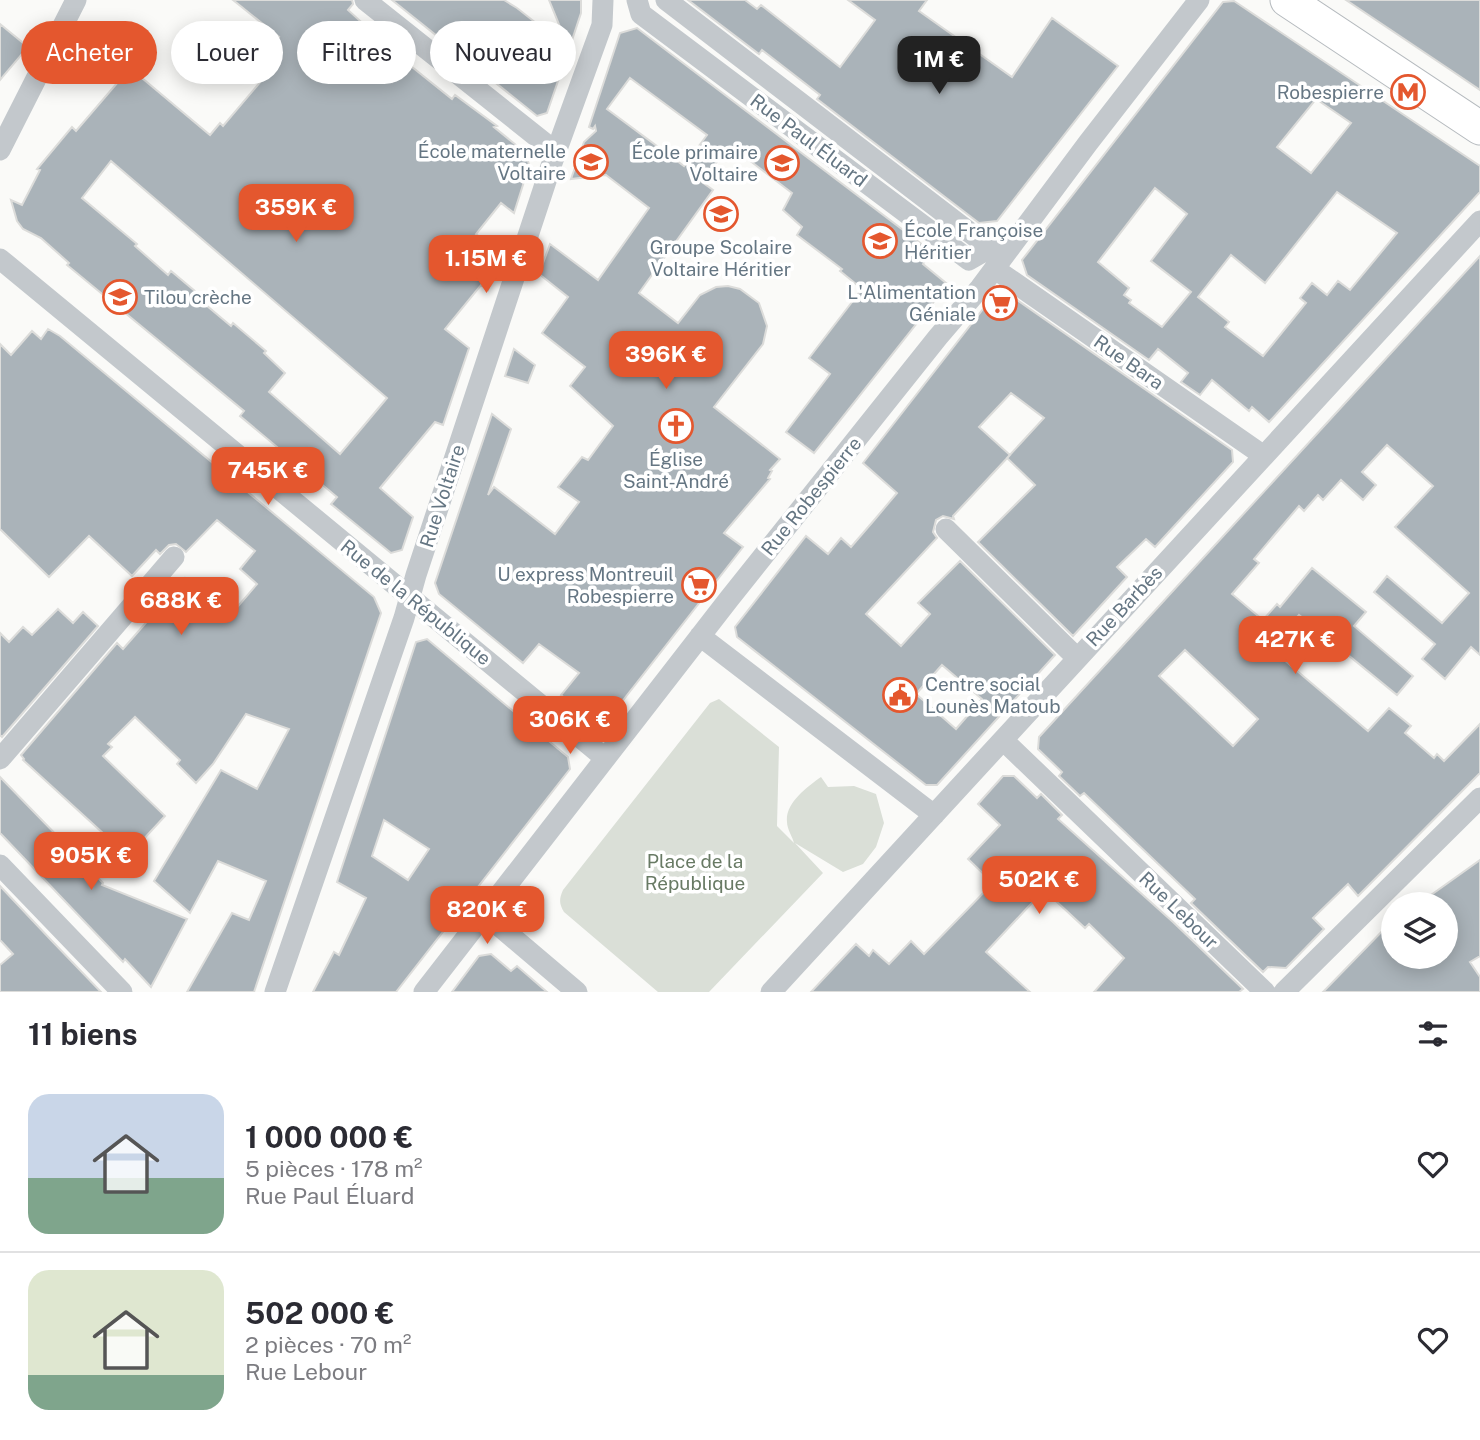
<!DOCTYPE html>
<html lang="fr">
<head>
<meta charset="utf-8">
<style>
  body { margin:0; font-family:"Public Sans",sans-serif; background:#f2f2f3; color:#2b2b33; height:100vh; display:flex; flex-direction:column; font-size:26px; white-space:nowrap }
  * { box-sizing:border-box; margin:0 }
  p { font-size:23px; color:#7c7c81 }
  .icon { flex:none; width:38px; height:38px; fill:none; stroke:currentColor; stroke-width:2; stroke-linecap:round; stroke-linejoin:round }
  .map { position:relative; height:992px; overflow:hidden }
  .panel { display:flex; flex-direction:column; background:#fff; flex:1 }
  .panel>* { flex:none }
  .guide { position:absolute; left:21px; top:21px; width:700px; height:63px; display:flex; gap:14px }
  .tools { position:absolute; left:1381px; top:892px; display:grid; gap:14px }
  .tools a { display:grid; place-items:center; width:77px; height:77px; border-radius:50%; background:#fff; box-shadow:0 4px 18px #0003; font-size:35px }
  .price { position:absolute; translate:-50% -60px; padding:0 16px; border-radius:14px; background:#e4572e; color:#fff; font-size:23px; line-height:46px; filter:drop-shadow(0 2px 4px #0008) }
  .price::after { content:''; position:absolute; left:50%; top:42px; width:21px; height:16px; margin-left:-10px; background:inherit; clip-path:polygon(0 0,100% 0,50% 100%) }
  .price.current { background:#222; color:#fff }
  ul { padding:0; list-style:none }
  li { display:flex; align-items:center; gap:21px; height:175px; padding:0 28px }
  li+li { border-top:2px solid #e1e1e2 }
  li span { display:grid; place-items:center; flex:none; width:196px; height:140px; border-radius:21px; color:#555 }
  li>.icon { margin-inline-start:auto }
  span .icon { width:84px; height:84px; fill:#fffc; stroke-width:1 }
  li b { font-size:30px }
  h2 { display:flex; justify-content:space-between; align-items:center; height:84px; padding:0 28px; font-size:30px }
  .chip { padding:0 24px; border-radius:32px; background:#fff; box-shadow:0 4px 18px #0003; font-size:24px; line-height:63px }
  .chip.current { background:#e4572e; color:#fff }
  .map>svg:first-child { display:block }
  .green { fill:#dadfd7 }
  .building { fill:#aab3b9; stroke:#dcdcda; stroke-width:2; fill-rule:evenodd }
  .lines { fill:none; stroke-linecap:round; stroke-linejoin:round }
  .primary-casing { stroke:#b5babe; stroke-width:35 }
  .street { stroke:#c3c8cc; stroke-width:21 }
  .primary { stroke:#fff; stroke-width:33 }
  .labels { text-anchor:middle; stroke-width:7; stroke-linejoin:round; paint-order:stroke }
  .poi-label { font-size:19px; fill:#657683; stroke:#fff; text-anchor:end }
  .street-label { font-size:19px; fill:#657683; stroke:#fff }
  .park-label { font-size:19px; fill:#687a64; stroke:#fff }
</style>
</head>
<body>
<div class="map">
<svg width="1480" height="992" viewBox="0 0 1480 992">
  <rect width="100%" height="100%" fill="#fafaf8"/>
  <path class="green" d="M719,699L779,747L777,826L794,843C793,838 787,829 787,822C785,803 807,787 821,777L828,787L854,786L876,794L884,823L876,847L863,864L843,872L795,843L823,873L709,992H658L564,912C559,904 559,899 563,890L710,703Z"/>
  <path class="building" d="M233,0H352L353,4L348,10L369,29L352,50L392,82L407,63L452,99L455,95L497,126L494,127L527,154L529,166L514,213L501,203L476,234L500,254L488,290L481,285L445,329L469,348L443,425L435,422L380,488L413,517L402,550L391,553L331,504L337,497L240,416L244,411L67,265L69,263L41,238L23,229L17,221L11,200L22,205L40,170L37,169L72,127L76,131L130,68L210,135L220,123L223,126L273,67L262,58L279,37ZM111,161L387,398L340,454L269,392L285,373L264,353L266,351L233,323L231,326L200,300L202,297L171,271L168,275L135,246L137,244L82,198Z
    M392,0H504L517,8L569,49L547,113L537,116Z
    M549,0H581V13L569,49Z
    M688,0H745L757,9L761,5L840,67L875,20L848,0H927L919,11L1012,77L1052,18L1118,66L997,221L979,223L817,99L820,95L762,50L759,54Z
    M1346,0H1480V90L1449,69Z
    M1234,1L1480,166V192L1269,422L1252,407L1249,411L1212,380L1200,395L1181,382L1188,373L1158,349L1149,360L1027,275L1022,260L1223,2ZM1316,99L1351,123L1311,173L1277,147ZM1155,188L1187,214L1151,261L1191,292L1162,327L1129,303L1131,300L1124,295L1129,288L1098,262ZM1337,192L1397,233L1350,290L1338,281L1327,295L1312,283L1300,298L1306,303L1263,356L1225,327L1229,322L1198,297L1231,255L1265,283Z
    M0,24L28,47L0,80Z
    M637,28L932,252L923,264L946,283L935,298L936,299L814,453L786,432L830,374L809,358L862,289L840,271L842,269L797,235L802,227L783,210L792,193L732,147L727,152L725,151L702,182L713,190L639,293L678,323L700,295L716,287L728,286L740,289L759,303L767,326L763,344L714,407L780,459L770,470L772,471L768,478L770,479L724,533L743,547L606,722L595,723L561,695L579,673L539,644L523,663L439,594L435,583L492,414L511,429L488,495L494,487L555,534L579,502L558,487L582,457L588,460L613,426L570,386L585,367L542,333L568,297L539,274L550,244L598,280L649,208L606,175L571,179L584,142L596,131L595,126L593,129L589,127L620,33ZM630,78L707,135L684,166L607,109Z
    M1480,256V655L1471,647L1445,679L1422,659L1435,644L1374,592L1387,576L1442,623L1469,593L1395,527L1433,486L1387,445L1362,472L1376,485L1363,500L1341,480L1323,500L1318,495L1304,511L1299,506L1254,559L1259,563L1232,594L1263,620L1277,604L1280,607L1312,568L1366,612L1354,626L1413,676L1397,695L1299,615L1270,648L1368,731L1389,708L1411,726L1405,733L1434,758L1437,754L1444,761L1480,724V773L1358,896L1348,884L1313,918L1324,929L1286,968L1268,967L1263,972L1191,903L1195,899L1084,793L1080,796L1059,776L1062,772L1038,749L1039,737ZM1185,650L1258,719L1233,746L1159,676Z
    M1007,293L1232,450L1233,462L1155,547L1146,539L1117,567L1127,577L1073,636L978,542L1035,485L1007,458L1044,418L1011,393L979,427L1010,455L953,516L954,519L943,516L936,520L933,532L937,538L866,614L901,646L930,614L918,603L960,561L1055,655L937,785H926L737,637L735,627L806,536L828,554L841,538L851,547L876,518L897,493L863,463L994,295ZM942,665L982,699L956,729L916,694Z
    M48,329L60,336L374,597L381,613L254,992H187L232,913L249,920L266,881L218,861L190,913L154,881L221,770L257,789L289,729L246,714L213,764L196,783L177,764L180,760L135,717L108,744L112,747L103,756L165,816L128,856L23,760L24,759L21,755L117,643L123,649L185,578L227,619L257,584L240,569L255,551L217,520L186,552L176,544L169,545L160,554L156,550L132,576L89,536L49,577L0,529V344L11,355L32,331L41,339Z
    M514,349L535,365L528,383L505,376Z
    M58,609L73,623L83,612L98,626L2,737L0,735V633L9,642L23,627L32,635Z
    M427,639L568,757L570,769L396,992H313L334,952L339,955L366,898L337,882L416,642ZM384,820L429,849L408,880L372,856Z
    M1003,776H1014L1037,798L1041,794L1062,815L1058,819L1173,922L1243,989L1239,992H1094L1124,958L1089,924L1085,928L1044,890L986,952L1030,992H811L856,944L869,956L873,950L889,964L911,941L924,954L993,883L968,859L1000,825L978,804Z
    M0,777L103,883L102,885L187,919L151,987L125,959L123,962L0,833Z
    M1480,860V956L1470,962L1480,977V992H1323L1393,920V957H1446V905H1417Z
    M0,886L51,940L101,992H0V965L13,954L0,940Z
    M491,954L511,971L517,966L547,992H452L479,956Z"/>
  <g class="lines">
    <g class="primary-casing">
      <path id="primary" d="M1287,0L1480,128"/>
    </g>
    <path class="street" d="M365,0L556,152
      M637,0L641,14L969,260L990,248
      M666,0L998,254
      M0,150L76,0
      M0,259L605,758
      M995,269L1264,456
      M946,529L1076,657
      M700,636L934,815
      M1003,740L1265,992
      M0,759L174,557
      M0,865L122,992
      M485,914L577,992
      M275,992L404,618L416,575L552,163L602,25L603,0
      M424,992L729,599L938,337L980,288L1088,143L1199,0
      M771,992L1480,221
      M1284,992L1480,798"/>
    <use href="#primary" class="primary"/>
  </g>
  <defs>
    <g id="metro-ring" transform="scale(1.75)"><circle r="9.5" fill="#fff" stroke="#e4572e" stroke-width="1.5"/><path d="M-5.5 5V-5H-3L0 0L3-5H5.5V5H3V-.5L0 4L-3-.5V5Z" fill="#e4572e"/></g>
    <g id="school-ring" transform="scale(1.75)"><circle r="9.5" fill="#fff" stroke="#e4572e" stroke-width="1.5"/><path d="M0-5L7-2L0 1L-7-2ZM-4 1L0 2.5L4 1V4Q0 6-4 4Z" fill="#e4572e"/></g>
    <g id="supermarket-ring" transform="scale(1.75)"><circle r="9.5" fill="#fff" stroke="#e4572e" stroke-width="1.5"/><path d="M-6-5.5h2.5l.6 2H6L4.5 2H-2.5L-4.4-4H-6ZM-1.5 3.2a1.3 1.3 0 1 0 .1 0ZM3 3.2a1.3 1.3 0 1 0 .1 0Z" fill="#e4572e"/></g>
    <g id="church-ring" transform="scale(1.75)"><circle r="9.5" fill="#fff" stroke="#e4572e" stroke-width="1.5"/><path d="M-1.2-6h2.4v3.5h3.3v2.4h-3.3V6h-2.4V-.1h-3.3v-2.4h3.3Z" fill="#e4572e"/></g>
    <g id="civic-ring" transform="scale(1.75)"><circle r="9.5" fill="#fff" stroke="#e4572e" stroke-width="1.5"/><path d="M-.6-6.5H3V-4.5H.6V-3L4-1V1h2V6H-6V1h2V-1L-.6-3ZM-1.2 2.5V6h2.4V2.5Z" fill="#e4572e"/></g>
  </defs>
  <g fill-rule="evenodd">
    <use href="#metro-ring" x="1408" y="92"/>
    <use href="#school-ring" x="591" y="162"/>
    <use href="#school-ring" x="782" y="163"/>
    <use href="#school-ring" x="721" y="214"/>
    <use href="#school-ring" x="880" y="241"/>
    <use href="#school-ring" x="120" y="297"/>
    <use href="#supermarket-ring" x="1000" y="303"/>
    <use href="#church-ring" x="676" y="426"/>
    <use href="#supermarket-ring" x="699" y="585"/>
    <use href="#civic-ring" x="900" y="695"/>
  </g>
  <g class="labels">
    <g class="poi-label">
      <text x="1384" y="99">Robespierre</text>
      <text x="566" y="158">École maternelle<tspan x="566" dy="22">Voltaire</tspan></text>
      <text x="758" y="159">École primaire<tspan x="758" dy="22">Voltaire</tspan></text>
      <text x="904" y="237" text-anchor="start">École Françoise<tspan x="904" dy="22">Héritier</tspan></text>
      <text x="721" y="254" text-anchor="middle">Groupe Scolaire<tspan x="721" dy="22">Voltaire Héritier</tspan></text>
      <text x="976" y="299">L'Alimentation<tspan x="976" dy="22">Géniale</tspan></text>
      <text x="144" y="304" text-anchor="start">Tilou crèche</text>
      <text x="676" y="466" text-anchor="middle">Église<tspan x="676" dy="22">Saint-André</tspan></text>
      <text x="674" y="581">U express Montreuil<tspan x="674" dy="22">Robespierre</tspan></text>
      <text x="925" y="691" text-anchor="start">Centre social<tspan x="925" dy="22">Lounès Matoub</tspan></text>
    </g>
    <g class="street-label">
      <text transform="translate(809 140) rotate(37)" y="7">Rue Paul Éluard</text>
      <text transform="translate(1129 362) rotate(35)" y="7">Rue Bara</text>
      <text transform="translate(442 496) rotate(-72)" y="7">Rue Voltaire</text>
      <text transform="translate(811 496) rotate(-51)" y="7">Rue Robespierre</text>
      <text transform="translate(416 602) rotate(39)" y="7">Rue de la République</text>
      <text transform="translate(1124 606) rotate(-47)" y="7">Rue Barbès</text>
      <text transform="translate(1179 910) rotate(44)" y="7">Rue Lebour</text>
    </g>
    <g class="park-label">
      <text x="695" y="868">Place de la<tspan x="695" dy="22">République</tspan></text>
    </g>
  </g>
</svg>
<div class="tools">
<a><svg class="icon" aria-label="layers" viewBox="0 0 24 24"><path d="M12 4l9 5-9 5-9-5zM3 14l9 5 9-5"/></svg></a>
</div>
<b class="price current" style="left:939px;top:96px">1M €</b>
<b class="price" style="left:296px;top:244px">359K €</b>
<b class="price" style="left:486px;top:295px">1.15M €</b>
<b class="price" style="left:666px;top:391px">396K €</b>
<b class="price" style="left:268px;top:507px">745K €</b>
<b class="price" style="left:181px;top:637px">688K €</b>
<b class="price" style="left:1295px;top:676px">427K €</b>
<b class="price" style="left:570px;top:756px">306K €</b>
<b class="price" style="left:91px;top:892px">905K €</b>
<b class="price" style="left:1039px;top:916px">502K €</b>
<b class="price" style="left:487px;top:946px">820K €</b>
<div class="guide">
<a class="chip current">Acheter</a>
<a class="chip">Louer</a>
<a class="chip">Filtres</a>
<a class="chip">Nouveau</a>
</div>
</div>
<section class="panel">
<h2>11 biens<svg class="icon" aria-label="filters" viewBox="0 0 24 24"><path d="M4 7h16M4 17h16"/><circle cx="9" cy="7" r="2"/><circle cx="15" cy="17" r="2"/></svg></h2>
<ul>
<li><span style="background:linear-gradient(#c9d6e8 60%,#7fa58c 0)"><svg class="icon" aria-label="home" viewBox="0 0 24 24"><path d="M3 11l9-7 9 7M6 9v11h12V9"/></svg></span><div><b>1 000 000 €</b><p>5 pièces · 178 m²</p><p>Rue Paul Éluard</p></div><svg class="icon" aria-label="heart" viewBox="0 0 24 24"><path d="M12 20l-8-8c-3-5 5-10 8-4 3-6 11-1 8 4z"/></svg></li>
<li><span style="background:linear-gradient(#dfe7d0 75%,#7fa58c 0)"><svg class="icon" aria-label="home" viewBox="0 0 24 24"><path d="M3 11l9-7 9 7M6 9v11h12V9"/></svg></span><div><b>502 000 €</b><p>2 pièces · 70 m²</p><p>Rue Lebour</p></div><svg class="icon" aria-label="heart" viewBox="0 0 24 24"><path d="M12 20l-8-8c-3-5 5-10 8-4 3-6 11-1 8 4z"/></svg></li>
</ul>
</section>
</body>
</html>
